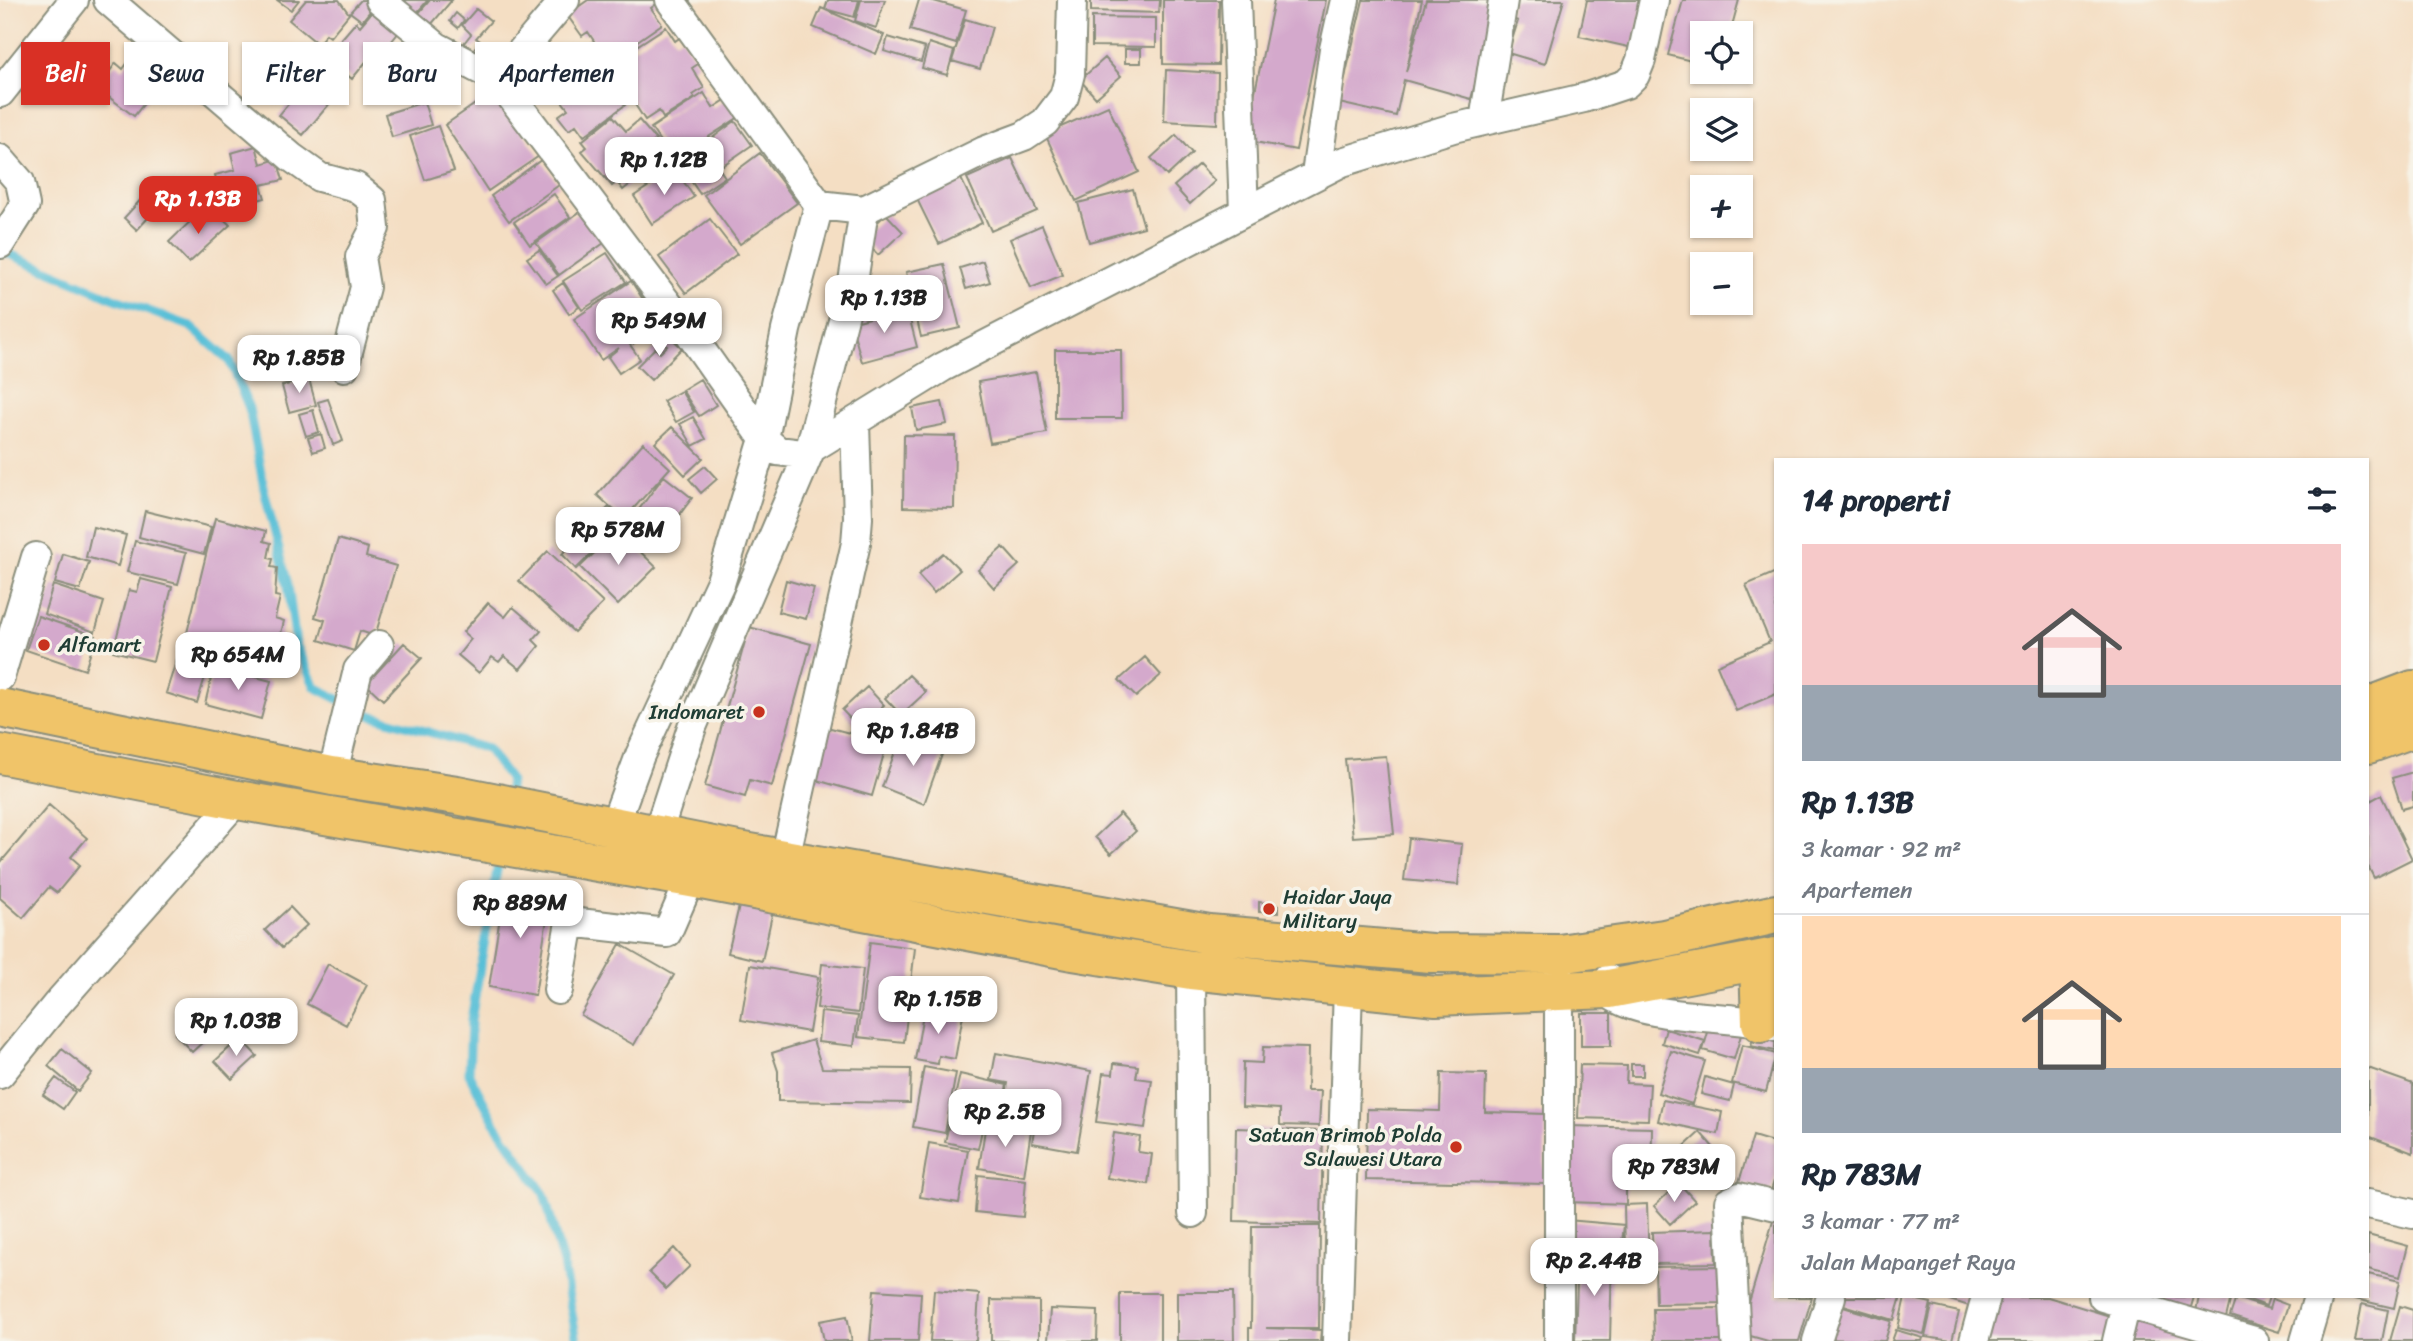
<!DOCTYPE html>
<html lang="id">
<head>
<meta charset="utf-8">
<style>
  body { margin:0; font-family:Sriracha,sans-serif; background:#f2f2f3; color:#1f2937; height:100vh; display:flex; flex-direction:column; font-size:26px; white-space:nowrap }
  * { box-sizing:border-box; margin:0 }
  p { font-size:23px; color:#747a83 }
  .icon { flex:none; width:38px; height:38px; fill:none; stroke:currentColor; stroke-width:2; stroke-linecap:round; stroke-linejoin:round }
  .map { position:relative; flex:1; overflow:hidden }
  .sheet { position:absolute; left:1774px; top:458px; width:595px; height:840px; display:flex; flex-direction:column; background:#fff; border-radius:0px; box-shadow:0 2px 5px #0004 }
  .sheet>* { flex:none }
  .banner { position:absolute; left:21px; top:42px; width:665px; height:63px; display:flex; gap:14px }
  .controls { position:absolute; left:1690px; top:21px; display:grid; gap:14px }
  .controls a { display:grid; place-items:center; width:63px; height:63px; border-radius:0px; background:#fff; box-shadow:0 2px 5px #0004; font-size:35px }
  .price { position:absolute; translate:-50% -60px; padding:0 16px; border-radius:14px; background:#fff; color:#222; font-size:23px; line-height:46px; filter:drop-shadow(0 2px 4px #0008) }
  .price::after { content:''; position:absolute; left:50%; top:42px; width:21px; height:16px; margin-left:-10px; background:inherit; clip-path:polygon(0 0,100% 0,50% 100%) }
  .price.selected { background:#d93025; color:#fff }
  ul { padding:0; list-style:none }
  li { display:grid; align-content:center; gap:14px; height:371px; padding:0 28px }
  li+li { border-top:2px solid #e0e1e3 }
  li span { display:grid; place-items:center; height:217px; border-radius:0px; color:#555 }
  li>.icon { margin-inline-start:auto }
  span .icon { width:126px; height:126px; fill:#fffc; stroke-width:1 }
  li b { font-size:30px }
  h2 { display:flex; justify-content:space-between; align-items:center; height:84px; padding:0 28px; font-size:30px }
  .chip { padding:0 24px; border-radius:0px; background:#fff; box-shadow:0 2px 5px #0004; font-size:24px; line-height:63px }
  .chip.selected { background:#d93025; color:#fff }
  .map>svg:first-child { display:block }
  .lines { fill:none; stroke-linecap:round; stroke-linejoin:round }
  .stream { stroke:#59bfd7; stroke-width:9 }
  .building { fill:#d4a9cc }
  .minor-casing { stroke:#8a8e7c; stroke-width:32 }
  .highway-casing { stroke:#8a8e7c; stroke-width:42 }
  .minor { stroke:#fff; stroke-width:28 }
  .highway { stroke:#f0c469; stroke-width:38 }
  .poi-dot { fill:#c8321e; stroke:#f7f3e8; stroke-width:2.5 }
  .labels { text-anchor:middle; stroke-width:7; stroke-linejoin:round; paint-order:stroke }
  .poi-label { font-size:21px; fill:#1f3d34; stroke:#f7f3e8; text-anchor:start }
</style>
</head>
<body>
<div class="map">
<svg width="2413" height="1341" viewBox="0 0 2413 1341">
  <rect width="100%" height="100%" fill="#f7f3e8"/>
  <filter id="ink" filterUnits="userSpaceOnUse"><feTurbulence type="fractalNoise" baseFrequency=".0143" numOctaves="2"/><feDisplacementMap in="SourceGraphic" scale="14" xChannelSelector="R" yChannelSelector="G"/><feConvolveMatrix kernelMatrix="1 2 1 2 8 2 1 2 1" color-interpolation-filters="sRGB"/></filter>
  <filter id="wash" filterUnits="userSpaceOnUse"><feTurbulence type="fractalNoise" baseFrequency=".00686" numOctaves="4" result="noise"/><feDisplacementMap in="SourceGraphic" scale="28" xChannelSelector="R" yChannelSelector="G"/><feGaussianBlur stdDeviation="1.57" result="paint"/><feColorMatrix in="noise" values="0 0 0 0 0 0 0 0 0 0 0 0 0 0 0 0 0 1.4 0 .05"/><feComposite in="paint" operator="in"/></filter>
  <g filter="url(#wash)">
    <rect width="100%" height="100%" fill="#f4dec3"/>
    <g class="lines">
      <path class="stream" d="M0,250L113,298L190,326L229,360L249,408L265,494L288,585L296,644L315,687L367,714L487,749L510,780L508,797
        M500,853L471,1020L469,1074L496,1125L544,1194L563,1264L577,1341"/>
    </g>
    <g id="blocks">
      <path class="building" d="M277,0H299L291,10Z
        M306,0H339L349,14L330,37L326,34L318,44L289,20Z
        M361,0H369L375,5L362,21L350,12Z
        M397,0H428L415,15Z
        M430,0H452L430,26L417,15Z
        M588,0H657L659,2L651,8L662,24L601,66L587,46L594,41L588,32L582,36L567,15Z
        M828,0H859L854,17L825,9Z
        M861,0H885L876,28L855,21Z
        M919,0H930L966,10L956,44L910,30Z
        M1091,0H1160L1159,13L1091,11Z
        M1163,0H1219L1218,65L1163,64Z
        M1274,0H1326L1296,150L1245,140Z
        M1363,0H1422L1406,72L1426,0H1498L1471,99L1404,80L1396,116L1339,103Z
        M1513,0H1564L1545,64L1508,53L1518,21L1508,18Z
        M1587,0H1644L1633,48L1579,36Z
        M1683,0H1739L1730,33H1703V64L1668,55Z
        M377,6L403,27L387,47L382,42L352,79L326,57L356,22L360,26Z
        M821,8L884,35L876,54L813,27Z
        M476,9L491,21L476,38L480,41L473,50L464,43L471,34L462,25Z
        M456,13L464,20L458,28L450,21Z
        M1092,17L1156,18V47L1092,46Z
        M965,19L992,27L980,69L952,61Z
        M666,27L675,41L681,37L698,64L692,68L704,88L693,95L695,98L663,118L659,111L645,120L609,64Z
        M888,37L925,48L921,62L884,51Z
        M929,43L954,51L947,75L922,68Z
        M138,49L151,59L155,54L173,67L134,116L97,88L116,63L123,69Z
        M1125,49H1141V63H1125Z
        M1105,58L1121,76L1096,98L1080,80Z
        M597,67L625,105L584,136L576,125L569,130L558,116L568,109L558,96Z
        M318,68L342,89L303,135L279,115Z
        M1166,70L1218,73L1217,124L1164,121Z
        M494,91L539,156L488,191L445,125Z
        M704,93L713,108L730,97L742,115L678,157L675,152L670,156L651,128Z
        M424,102L431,125L392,137L385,114Z
        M1108,106L1139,172L1076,201L1045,134Z
        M613,116L626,131L639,120L656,140L644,150L659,166L637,184L634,181L623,190L617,182L612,186L582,151L587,147L582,141Z
        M735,121L752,145L723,165L707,142Z
        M438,126L454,171L425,180L410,136Z
        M1176,135L1192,153L1167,176L1151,158Z
        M703,145L725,177L700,194L678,162Z
        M256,146L261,164L277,159L283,180L261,185L265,198L231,207L227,189L219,191L215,175L235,170L231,153Z
        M760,153L797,203L740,244L704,195Z
        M1012,158L1037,211L991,231L967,178Z
        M541,160L559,185L509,221L491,196Z
        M1199,164L1215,181L1190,204L1174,186Z
        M675,169L694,197L652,224L634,196Z
        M957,170L982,223L939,244L913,191Z
        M1133,189L1144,227L1089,242L1078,203Z
        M554,194L570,217L530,245L514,222Z
        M145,195L158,207L137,230L124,218Z
        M581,211L604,243L559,275L536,243Z
        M216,212L230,225L189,263L169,242L199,213L208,221Z
        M886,214L903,232L878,255L862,237Z
        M710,219L737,254L686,293L659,257Z
        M1042,225L1063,275L1031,288L1010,239Z
        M539,250L558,276L546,284L527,258Z
        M607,253L626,282L582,310L563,281Z
        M983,261L990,282L966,289L960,268Z
        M944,264L960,328L921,337L906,272Z
        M631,281L646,304L642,307L652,322L645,326L650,333L633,344L631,340L628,342L640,359L619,373L608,357L619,348L601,360L574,319Z
        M563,283L579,307L569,314L553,290Z
        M907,308L917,347L862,362L851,323Z
        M667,334L682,348L651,380L637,366L655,348L660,353L667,346L661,341Z
        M1055,350H1121L1122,418H1055Z
        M1036,372L1047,433L990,443L978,382Z
        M309,379L316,405L289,412L282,386Z
        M700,379L716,405L699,416L682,390Z
        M681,391L694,412L676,422L663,401Z
        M328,399L343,441L333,445L318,402Z
        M942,402L947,424L916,430L912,408Z
        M313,410L319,432L306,436L299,414Z
        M693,417L706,439L693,446L680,424Z
        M672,427L703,458L685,475L655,443Z
        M321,434L325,448L313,452L308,438Z
        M904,435L955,436L954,508L903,507Z
        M643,443L670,468L624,519L597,495Z
        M705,466L717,479L701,493L689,479Z
        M664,476L692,498L657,545L628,524Z
        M609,507L624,522L576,569L562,554Z
        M145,511L211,527L204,554L139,537Z
        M215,518L266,531L264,541L271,543L268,558L273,559L271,567L277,568L275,596L280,597L275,618L284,621L274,663L185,641Z
        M93,527L126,535L118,566L86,557Z
        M618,530L656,567L618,605L580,567Z
        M338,539L368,548L366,557L396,566L375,636L360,631L354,651L319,640L325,620L315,617Z
        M135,541L186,553L178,584L127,572Z
        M1003,547L1019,565L994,588L978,570Z
        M548,551L603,603L574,632L519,581Z
        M943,553L960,570L934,593L918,575Z
        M63,554L89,562L80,590L55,583Z
        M1776,572V694L1736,711L1717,665L1770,642L1746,585Z
        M141,579L172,587L153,661L113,651L129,590L137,592Z
        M786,580L814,588L806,619L778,612Z
        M53,585L104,602L95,632L44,614Z
        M488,603L505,617L513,607L541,631L533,640L539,646L520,669L504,656L499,662L492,657L479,673L458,655L471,639L463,632Z
        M38,616L96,636L85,670L26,650Z
        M749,627L811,644L772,786L750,780L745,797L705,786Z
        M404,643L422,658L383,700L366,684Z
        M179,652L210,661L197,703L166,693Z
        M1145,657L1161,675L1136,697L1119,680Z
        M214,666L271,681L261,719L205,704Z
        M909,675L926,692L901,715L885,698Z
        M867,687L884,705L859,728L842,710Z
        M827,727L887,743L872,796L813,779Z
        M902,733L944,749L924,804L882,787Z
        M1386,756L1394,834L1353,837L1345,759Z
        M2413,772V806L2402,809L2392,778Z
        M2381,795L2412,859L2374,878L2368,866V802Z
        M49,805L87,838L71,857L80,865L57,893L49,887L23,918L0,898V863Z
        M1120,813L1136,831L1111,854L1095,837Z
        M1409,838L1462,844L1458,885L1404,880Z
        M505,885L551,893L535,995L489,987Z
        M740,902L773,910L762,961L728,953Z
        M1259,902L1278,905V913L1259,912Z
        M290,907L307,925L282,948L265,930Z
        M870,942L915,948L904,1042L858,1037Z
        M620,944L674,975L634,1045L581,1015Z
        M328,964L367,985L346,1025L307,1004Z
        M822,964L863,969L858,1013L817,1008Z
        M750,965L818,977L809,1032L741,1020Z
        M924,1008L963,1015L955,1059L939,1056L938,1064L915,1060Z
        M200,1011L217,1029L192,1052L175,1034Z
        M821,1012L858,1016L854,1046L818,1042Z
        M1581,1013H1611V1046H1581Z
        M1756,1023L1776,1028L1775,1051L1751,1046Z
        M1710,1025L1741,1035L1734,1059L1703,1050Z
        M1666,1029L1705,1041L1700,1055L1662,1043Z
        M240,1038L257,1056L232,1079L215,1061Z
        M813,1040L822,1068L911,1069L910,1103L778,1101V1071L772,1053Z
        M1742,1045L1776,1054L1766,1092L1732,1083Z
        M1263,1047L1308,1048L1307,1091H1321L1319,1126L1280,1125V1109L1242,1107L1243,1062L1262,1063Z
        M62,1049L92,1073L78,1091L48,1066Z
        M1671,1051L1705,1061L1692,1104L1658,1093Z
        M996,1053L1091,1071L1077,1151L1032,1143L1034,1130L1001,1124L1008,1083L991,1080Z
        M1114,1063L1138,1066L1136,1078L1152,1080L1145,1128L1096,1122L1103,1073L1113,1074Z
        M1631,1064H1643V1076H1631Z
        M1580,1065L1627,1066L1626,1083L1650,1084L1648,1120L1578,1118Z
        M924,1067L956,1073L945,1133L913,1127Z
        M2368,1068L2413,1084V1153L2368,1136Z
        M1441,1073L1486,1074L1485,1112L1546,1114L1544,1184L1366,1180L1367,1109L1440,1111Z
        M960,1074L1007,1085L999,1123L984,1120L978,1149L945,1142Z
        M1705,1077L1734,1085L1730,1101L1701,1094Z
        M56,1078L75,1092L63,1109L43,1095Z
        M1663,1100L1722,1112L1718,1134L1658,1121Z
        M986,1123L1031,1131L1024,1176L979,1168Z
        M1568,1126L1652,1128L1651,1187L1626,1186V1204L1567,1202Z
        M1236,1128L1323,1131L1321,1224L1234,1221Z
        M1700,1132L1713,1147L1690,1167L1677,1153Z
        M1114,1133L1140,1137L1138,1152L1152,1154L1148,1184L1107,1178Z
        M1753,1136L1776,1143V1174L1771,1191L1739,1182Z
        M929,1143L968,1150L959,1203L920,1197Z
        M978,1175L1026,1180L1023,1217L975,1212Z
        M1679,1183L1695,1201L1670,1224L1654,1206Z
        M1647,1204L1649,1265L1617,1266V1252L1625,1251L1624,1205Z
        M1776,1211V1297H1812L1799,1341H1768L1740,1333Z
        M1567,1220L1624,1225L1621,1250L1565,1244Z
        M1252,1226H1320L1319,1328H1266L1321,1330L1320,1341H1249V1328H1251Z
        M1715,1230L1716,1263L1653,1264L1652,1232Z
        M2368,1235L2408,1246L2400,1277L2368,1269Z
        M674,1248L690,1266L666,1289L649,1272Z
        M1578,1254L1612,1255L1610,1341H1575Z
        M1723,1266V1303L1656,1304L1655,1267Z
        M2368,1274L2400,1281L2394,1308L2351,1298L2368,1297Z
        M874,1290L921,1293L918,1341H870Z
        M934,1290L979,1294L976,1341H930Z
        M1177,1292H1233L1234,1341H1177Z
        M1120,1293H1160V1341H1120Z
        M1839,1297H1901L1894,1320L1837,1303Z
        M1905,1297L1931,1303L1924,1334L1898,1328Z
        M1940,1297H1972L1969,1306Z
        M1999,1297H2048L2113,1317L2106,1341H1986Z
        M2166,1297H2194L2188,1317L2163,1309Z
        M2199,1297H2231L2226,1318L2196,1311Z
        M2241,1297H2269L2266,1306Z
        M2236,1298L2269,1309L2272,1299L2288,1305L2279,1332L2230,1316Z
        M991,1300L1039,1301V1341H991Z
        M2362,1304L2388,1310L2382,1341H2355Z
        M1836,1305L1891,1321L1885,1341L1826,1339Z
        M1932,1306L1959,1312L1952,1341L1925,1337Z
        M2400,1306L2413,1310V1341H2390Z
        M1723,1308L1724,1341H1654L1653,1309Z
        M1050,1309L1098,1311L1097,1341H1048Z
        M2130,1310L2193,1330L2191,1341H2125Z
        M847,1316L852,1341H824L820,1321Z
        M1896,1330L1923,1338L1922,1341H1892Z"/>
    </g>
  </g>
  <g filter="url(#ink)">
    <use href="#blocks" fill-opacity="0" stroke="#8a8e7c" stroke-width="2"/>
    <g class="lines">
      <g class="minor-casing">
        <path id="minor" d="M108,0L291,157L319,177L356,187L372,200L375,228L360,257L365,287L344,367
          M380,0L437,47L498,79L683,324L764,439L778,451L802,454L943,367L1342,162L1453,128L1584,98L1626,84L1635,75L1641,60L1654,0
          M670,0L819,205L864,210L984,151L1024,136L1045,122L1064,97L1070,74L1072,0
          M1236,0L1244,212
          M498,79L565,0
          M0,93L74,0
          M1484,121L1503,0
          M0,159L20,182L25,205L0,244
          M1316,174L1334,49L1345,0
          M0,677L36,557
          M332,776L358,670L379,645
          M614,826L640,755L721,581L764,439L786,330L819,205
          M657,835L692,727L809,453L853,282L864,210
          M785,858L856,543L858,518L855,423
          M1191,970L1193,1213
          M1559,974V1341
          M1609,979L1611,995C1650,1022 1730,1013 1776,1027
          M558,990L570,922L667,933L691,878
          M0,1074L57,1004L237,800
          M2368,1204L2413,1214
          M2103,1297L2254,1341
          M1337,1341L1348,987
          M1736,1341L1729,1202L1739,1197L1776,1206
          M1817,1341L1831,1297
          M1974,1341L1986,1297
          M2117,1341L2126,1304
          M2305,1341L2318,1297"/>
      </g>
      <g class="highway-casing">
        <path id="highway" d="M2368,707L2413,690
          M0,708L332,776L457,795L733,850L1209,934L1431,953L1559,954L1664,939L1776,914
          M2368,744L2413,728
          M0,754L237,800L691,878L1073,951L1191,970L1436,996L1609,989L1776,957
          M1759,962L1761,1023"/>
      </g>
      <use href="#minor" class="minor"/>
      <use href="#highway" class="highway"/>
    </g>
  </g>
  <g class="poi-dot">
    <circle cx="44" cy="645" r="7"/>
    <circle cx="759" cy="712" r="7"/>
    <circle cx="1269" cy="909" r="7"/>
    <circle cx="1456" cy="1147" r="7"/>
  </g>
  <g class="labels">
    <g class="poi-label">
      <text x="58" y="652">Alfamart</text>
      <text x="745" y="719" text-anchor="end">Indomaret</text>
      <text x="1283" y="904">Haidar Jaya<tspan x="1283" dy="24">Military</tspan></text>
      <text x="1442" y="1142" text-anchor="end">Satuan Brimob Polda<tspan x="1442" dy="24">Sulawesi Utara</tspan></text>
    </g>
  </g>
</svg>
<div class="controls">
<a><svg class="icon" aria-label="locate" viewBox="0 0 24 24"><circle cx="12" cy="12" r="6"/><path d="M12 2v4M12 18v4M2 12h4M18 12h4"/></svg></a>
<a><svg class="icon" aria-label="layers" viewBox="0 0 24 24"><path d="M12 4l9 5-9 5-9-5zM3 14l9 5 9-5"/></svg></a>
<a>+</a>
<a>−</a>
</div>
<b class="price" style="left:664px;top:197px">Rp 1.12B</b>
<b class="price selected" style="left:198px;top:236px">Rp 1.13B</b>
<b class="price" style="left:884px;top:335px">Rp 1.13B</b>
<b class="price" style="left:659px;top:358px">Rp 549M</b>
<b class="price" style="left:299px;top:395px">Rp 1.85B</b>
<b class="price" style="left:618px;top:567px">Rp 578M</b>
<b class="price" style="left:238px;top:692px">Rp 654M</b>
<b class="price" style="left:913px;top:768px">Rp 1.84B</b>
<b class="price" style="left:520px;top:940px">Rp 889M</b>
<b class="price" style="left:938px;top:1036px">Rp 1.15B</b>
<b class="price" style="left:236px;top:1058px">Rp 1.03B</b>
<b class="price" style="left:1005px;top:1149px">Rp 2.5B</b>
<b class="price" style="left:1674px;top:1204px">Rp 783M</b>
<b class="price" style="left:1594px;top:1298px">Rp 2.44B</b>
<div class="banner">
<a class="chip selected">Beli</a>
<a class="chip">Sewa</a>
<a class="chip">Filter</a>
<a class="chip">Baru</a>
<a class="chip">Apartemen</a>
</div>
<section class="sheet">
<h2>14 properti<svg class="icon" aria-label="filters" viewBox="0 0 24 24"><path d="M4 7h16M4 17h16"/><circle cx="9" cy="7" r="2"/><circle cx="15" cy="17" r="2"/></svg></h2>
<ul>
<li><span style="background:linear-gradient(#f6c9c9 65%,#9aa5b1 0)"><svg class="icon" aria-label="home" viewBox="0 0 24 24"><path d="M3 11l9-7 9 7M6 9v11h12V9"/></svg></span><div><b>Rp 1.13B</b><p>3 kamar · 92 m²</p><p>Apartemen</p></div></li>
<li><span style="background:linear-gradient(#ffd9b3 70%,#9aa5b1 0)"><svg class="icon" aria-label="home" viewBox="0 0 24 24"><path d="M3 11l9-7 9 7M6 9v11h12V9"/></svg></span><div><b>Rp 783M</b><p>3 kamar · 77 m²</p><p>Jalan Mapanget Raya</p></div></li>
</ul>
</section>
</div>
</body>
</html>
